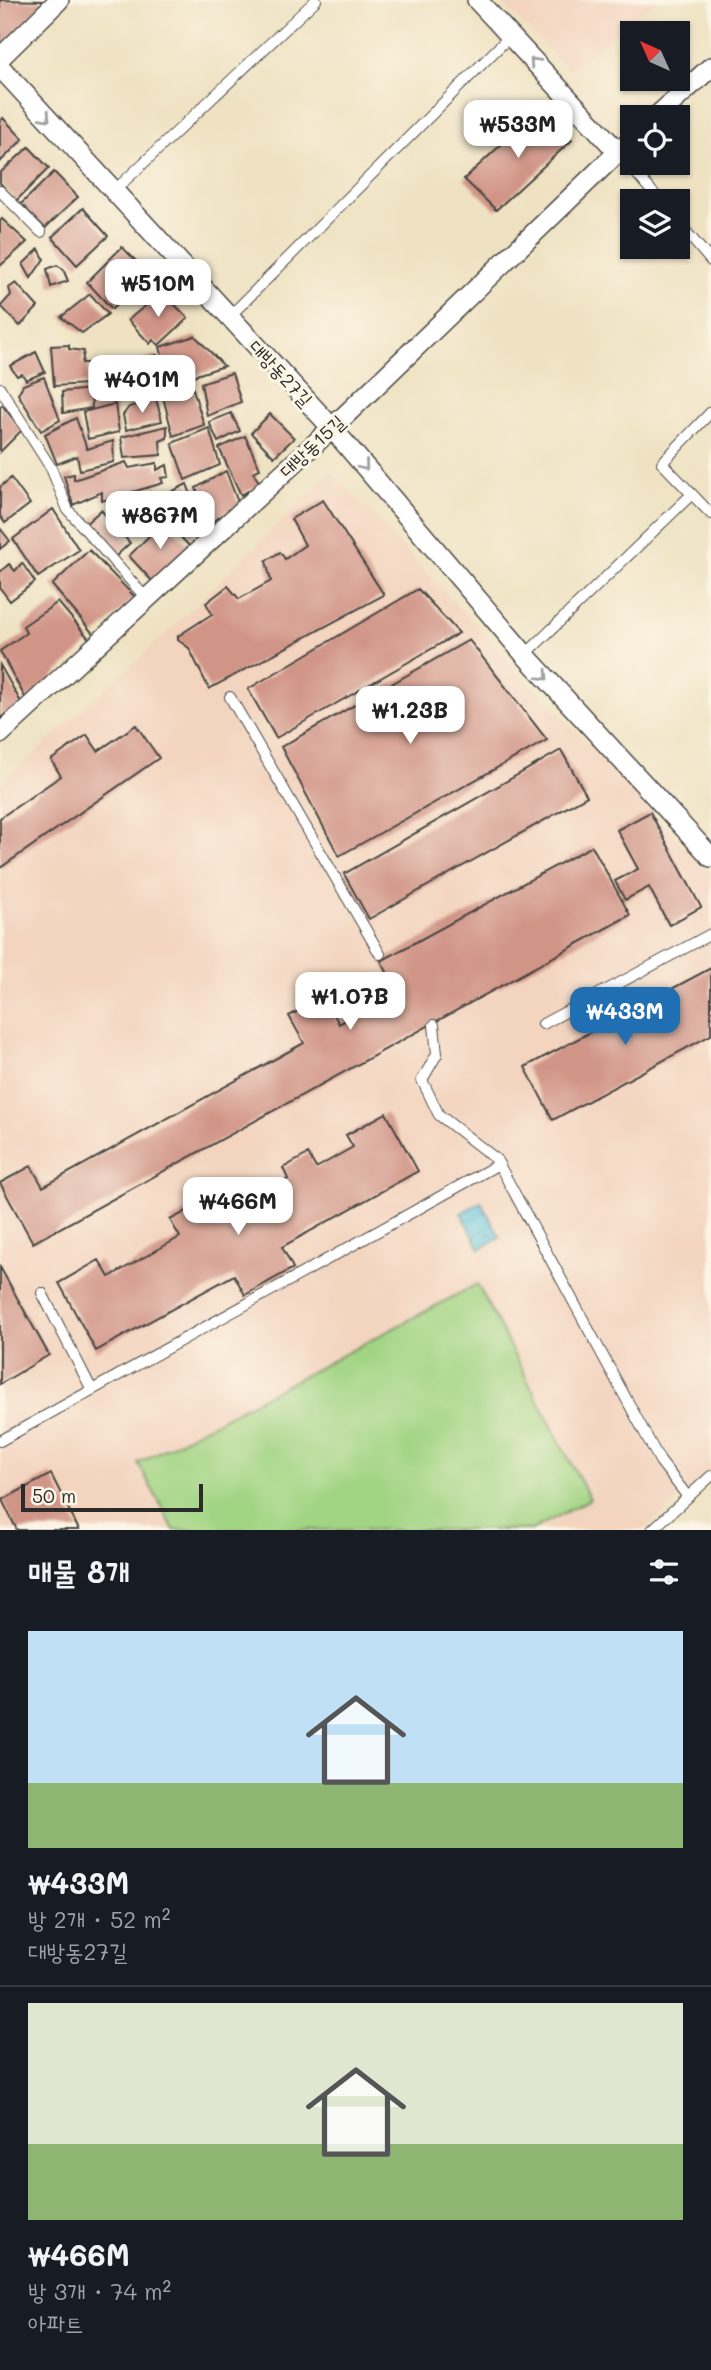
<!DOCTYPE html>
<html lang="ko">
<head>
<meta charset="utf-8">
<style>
  body { margin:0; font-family:Mali,"Poor Story",sans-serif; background:#242831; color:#f1f3f6; height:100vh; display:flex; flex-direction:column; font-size:26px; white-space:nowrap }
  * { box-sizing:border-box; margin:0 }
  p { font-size:23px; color:#9ea1a6 }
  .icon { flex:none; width:38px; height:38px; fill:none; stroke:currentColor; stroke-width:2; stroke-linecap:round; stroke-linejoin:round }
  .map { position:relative; height:1530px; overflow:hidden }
  .panel { display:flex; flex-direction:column; background:#171b24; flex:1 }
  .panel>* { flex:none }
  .needle { width:46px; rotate:315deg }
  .fabs { position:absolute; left:620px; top:21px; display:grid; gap:14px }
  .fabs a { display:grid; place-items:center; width:70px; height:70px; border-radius:0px; background:#171b24; box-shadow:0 2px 5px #0004; font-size:35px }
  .scale { position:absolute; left:21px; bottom:18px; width:182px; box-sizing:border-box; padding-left:7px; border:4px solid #2b2b2b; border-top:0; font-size:19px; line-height:24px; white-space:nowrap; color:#2b2b2b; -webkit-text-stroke:5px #fcf5e5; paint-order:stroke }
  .price { position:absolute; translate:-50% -60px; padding:0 16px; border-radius:14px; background:#fff; color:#222; font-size:23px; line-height:46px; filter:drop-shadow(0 2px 4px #0008) }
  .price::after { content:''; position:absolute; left:50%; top:42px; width:21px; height:16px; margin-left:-10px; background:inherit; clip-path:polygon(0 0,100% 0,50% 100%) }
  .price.active { background:#1f6fb2; color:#fff }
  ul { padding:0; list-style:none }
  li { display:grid; align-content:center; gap:14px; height:371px; padding:0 28px }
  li+li { border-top:2px solid #363941 }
  li span { display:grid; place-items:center; height:217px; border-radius:0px; color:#555 }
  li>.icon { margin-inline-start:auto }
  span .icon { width:126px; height:126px; fill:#fffc; stroke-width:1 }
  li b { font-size:30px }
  h2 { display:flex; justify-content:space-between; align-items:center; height:84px; padding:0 28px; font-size:30px }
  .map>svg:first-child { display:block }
  .built { fill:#f3d4bf }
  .garden { fill:#a1d483; stroke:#668057; stroke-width:2 }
  .water { fill:url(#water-waves); stroke:#467886; stroke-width:2 }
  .building { fill:#d19588 }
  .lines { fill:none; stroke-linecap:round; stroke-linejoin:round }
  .service-casing { stroke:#484642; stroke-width:12 }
  .minor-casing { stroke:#484642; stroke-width:22 }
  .service { stroke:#fff; stroke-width:10 }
  .minor { stroke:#fff; stroke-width:19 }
  .oneway { stroke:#a0a0a0 }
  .labels { text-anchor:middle; stroke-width:6; stroke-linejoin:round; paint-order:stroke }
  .street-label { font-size:19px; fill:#2b2b2b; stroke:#fcf5e5 }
</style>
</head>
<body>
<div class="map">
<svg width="711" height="1530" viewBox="0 0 711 1530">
  <defs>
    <pattern id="water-waves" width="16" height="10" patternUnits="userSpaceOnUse" patternTransform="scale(1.75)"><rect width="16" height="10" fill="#62c5e0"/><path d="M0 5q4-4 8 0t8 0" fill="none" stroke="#55a9c0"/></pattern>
  </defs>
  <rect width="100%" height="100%" fill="#fcf5e5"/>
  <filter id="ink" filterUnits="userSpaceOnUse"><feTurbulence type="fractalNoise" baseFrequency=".0143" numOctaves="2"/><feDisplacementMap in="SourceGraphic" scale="14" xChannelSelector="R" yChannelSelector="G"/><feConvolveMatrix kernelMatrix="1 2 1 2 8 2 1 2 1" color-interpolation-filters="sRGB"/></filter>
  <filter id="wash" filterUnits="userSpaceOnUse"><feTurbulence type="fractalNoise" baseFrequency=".00686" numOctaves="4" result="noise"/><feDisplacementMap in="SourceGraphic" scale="28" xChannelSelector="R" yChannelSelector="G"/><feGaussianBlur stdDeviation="1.57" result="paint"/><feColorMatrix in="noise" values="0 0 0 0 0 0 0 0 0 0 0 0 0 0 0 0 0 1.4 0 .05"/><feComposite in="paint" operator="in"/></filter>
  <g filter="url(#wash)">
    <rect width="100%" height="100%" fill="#efe2c2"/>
    <path class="built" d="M499,0H657L569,70Z
      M332,472L711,875V1470L646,1530H0V784L168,632Z"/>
    <path class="garden" d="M477,1284L590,1499L532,1530H174L138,1463Z"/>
    <path class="water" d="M481,1202L500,1237L480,1249L461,1213Z"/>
    <g id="blocks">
      <path class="building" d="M0,0L45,1L0,48Z
        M540,109L572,140L496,210L464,179Z
        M3,118L23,139L0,162V122Z
        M29,147L49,168L16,201L0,183V173Z
        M54,172L78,197L45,228L21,204Z
        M83,208L108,236L77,265L52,237Z
        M2,219L27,242L0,266V221Z
        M122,247L149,274L112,309L87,282Z
        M39,249L44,259L31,278L23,264Z
        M57,265L63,269L68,281L51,287L47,269Z
        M16,283L38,307L20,326L1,306L11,295L9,288Z
        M162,292L188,318L159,345L153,340L150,344L128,320Z
        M90,294L108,314L82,333L61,317Z
        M195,336L224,366L169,384L160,347Z
        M69,345V349L84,351L82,363H88L87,384L54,386L51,346Z
        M36,352L45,372L26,380L22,374L17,376L10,366Z
        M157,355L160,387L111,396L106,370Z
        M232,373L241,402L207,416L201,383Z
        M44,377L60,420L41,431L18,394L23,385Z
        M91,389L92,408L63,413L62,392Z
        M193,389L204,425L173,436L163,397Z
        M156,399L162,421L126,430L123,415L129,407Z
        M115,404L119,432L88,439L83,412Z
        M2,405L22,430L0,452V407Z
        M231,413L240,431L218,442L209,422Z
        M270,414L294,438L274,457L251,433Z
        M76,418L87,449L113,441L114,462L80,470L77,456L57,464L45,434Z
        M167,426V438L160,441L161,455L124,458L121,437Z
        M209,428L220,465L185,480L172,443Z
        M245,436L260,469L253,472L260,484L241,495L219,448Z
        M126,462L129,468L157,463V470L167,465L169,477L161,478L163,483L102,501V492L73,505L64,476L74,474V480Z
        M226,471L239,505L210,523L196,488Z
        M11,478L30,504L5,523L0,516V487Z
        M187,484L203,526L190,535L184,522L177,527L165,495Z
        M150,492L157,526L129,532L123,501Z
        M323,500L384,595L209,689L189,648L178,640V636L212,614L206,603L228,586L239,599L271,581L266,561L280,552L285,559L305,545L291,519Z
        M53,509L79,550L38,577L13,539Z
        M101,510L130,543L114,558L84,525Z
        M165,520L191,548L153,582L129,556Z
        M0,528L10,541L0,549Z
        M89,550L135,597L95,636L52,585Z
        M22,563L35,582L10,601L0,588V572L9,564L15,571Z
        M418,589L459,633L276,738L248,689Z
        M58,602L91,641L27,701L0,651L26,633L23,626Z
        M469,640L547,740L339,856L281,747Z
        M0,665L22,704L0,718Z
        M136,725L159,758L0,868V818L61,776L51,760L87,735L98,751Z
        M561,750L587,796L369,919L344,874Z
        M650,812L701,907L669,925L649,887L625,900L615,881L638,869L617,830Z
        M592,846L630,915L33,1243L0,1183L31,1166L43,1187L304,1043L289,1016L325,997L339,1024L398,992L381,961Z
        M711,968V1035L553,1120L525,1067Z
        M386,1113L418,1171L282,1247L293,1268L245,1295L234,1275L96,1351L59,1283L99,1260L109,1277L180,1237L170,1220L196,1206L205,1223L233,1208L227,1197L237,1191L245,1204L288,1179L283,1168L308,1154L316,1168L353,1147L346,1135Z
        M0,1267L49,1355L0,1384Z
        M51,1474L79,1530H17L2,1500Z"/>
    </g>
  </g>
  <g filter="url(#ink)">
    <use href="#blocks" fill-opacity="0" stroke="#484642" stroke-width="2"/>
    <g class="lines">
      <g class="service-casing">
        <path id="service" d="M618,152L660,201
          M0,191L41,232
          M114,191L316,0
          M677,221L711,261
          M229,317L510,36
          M0,388L51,468L68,510L146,598
          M711,412L662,463L711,514
          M525,655L692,494
          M230,697L380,954
          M543,1024L711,934
          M434,1025L437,1054L422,1080L439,1115L496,1159L660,1461L688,1497
          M42,1293L92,1390
          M0,1441L499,1164
          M652,1530L711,1476"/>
      </g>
      <g class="minor-casing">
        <path id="minor" d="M477,0L618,152L632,140
          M0,58L59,0
          M0,67L332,428L525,655L711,857
          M656,117L711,67
          M0,734L332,428L618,152"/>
      </g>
      <use href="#service" class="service"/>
      <use href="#minor" class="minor"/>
    </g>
    <defs><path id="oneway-chevron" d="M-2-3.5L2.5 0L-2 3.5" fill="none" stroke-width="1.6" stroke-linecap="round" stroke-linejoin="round" transform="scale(1.75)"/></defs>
    <g class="oneway">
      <use href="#oneway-chevron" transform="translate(534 62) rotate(-133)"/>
      <use href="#oneway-chevron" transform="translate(46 117) rotate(47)"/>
      <use href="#oneway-chevron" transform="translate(364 466) rotate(50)"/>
      <use href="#oneway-chevron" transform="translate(544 676) rotate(47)"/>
    </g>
  </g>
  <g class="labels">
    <g class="street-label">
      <text transform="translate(281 373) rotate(47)" y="7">대방동27길</text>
      <text transform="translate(312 446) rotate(-43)" y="7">대방동15길</text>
    </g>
  </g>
</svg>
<div class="fabs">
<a><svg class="needle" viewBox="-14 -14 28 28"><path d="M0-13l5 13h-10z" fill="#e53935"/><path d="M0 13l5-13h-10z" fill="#9ea1a6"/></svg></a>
<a><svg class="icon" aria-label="locate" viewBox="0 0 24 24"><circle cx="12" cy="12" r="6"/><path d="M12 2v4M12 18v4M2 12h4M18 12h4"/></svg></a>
<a><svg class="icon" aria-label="layers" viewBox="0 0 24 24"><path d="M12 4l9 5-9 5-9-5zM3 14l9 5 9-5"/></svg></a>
</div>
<div class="scale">50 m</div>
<b class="price" style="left:518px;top:160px">₩533M</b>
<b class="price" style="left:158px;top:319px">₩510M</b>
<b class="price" style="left:142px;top:415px">₩401M</b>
<b class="price" style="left:160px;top:551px">₩867M</b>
<b class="price" style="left:410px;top:746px">₩1.23B</b>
<b class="price" style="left:350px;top:1032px">₩1.07B</b>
<b class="price active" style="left:625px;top:1047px">₩433M</b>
<b class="price" style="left:238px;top:1237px">₩466M</b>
</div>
<section class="panel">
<h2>매물 8개<svg class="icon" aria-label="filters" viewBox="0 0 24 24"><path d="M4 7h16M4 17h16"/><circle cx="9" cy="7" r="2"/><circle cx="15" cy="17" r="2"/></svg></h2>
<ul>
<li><span style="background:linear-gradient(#bfe0f5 70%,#8fb573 0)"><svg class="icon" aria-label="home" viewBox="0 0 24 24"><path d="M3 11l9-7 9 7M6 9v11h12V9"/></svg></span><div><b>₩433M</b><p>방 2개 · 52 m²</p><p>대방동27길</p></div></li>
<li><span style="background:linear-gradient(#dfe7d0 65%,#8fb573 0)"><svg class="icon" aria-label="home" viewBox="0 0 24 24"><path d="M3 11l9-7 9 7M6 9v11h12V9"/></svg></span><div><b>₩466M</b><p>방 3개 · 74 m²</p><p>아파트</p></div></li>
</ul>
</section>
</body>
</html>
